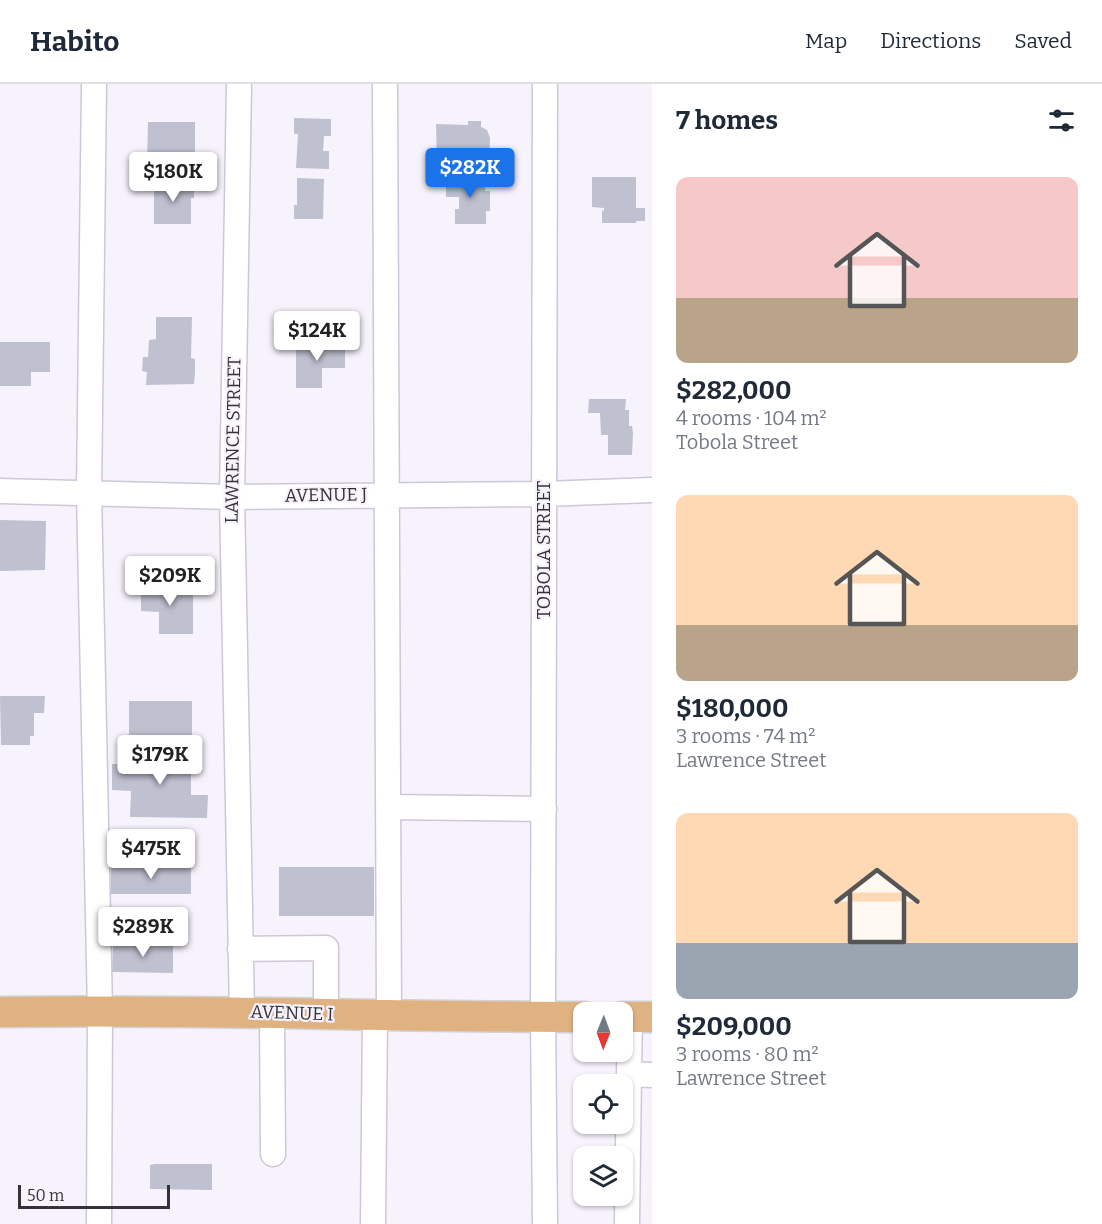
<!DOCTYPE html>
<html lang="en">
<head>
<meta charset="utf-8">
<style>
  body { margin:0; font-family:Bitter,serif; background:#f6f6f7; color:#1f2937; height:100vh; display:flex; flex-direction:column; font-size:22px; white-space:nowrap }
  * { box-sizing:border-box; margin:0 }
  p { font-size:20px; color:#747a83 }
  .icon { flex:none; width:33px; height:33px; fill:none; stroke:currentColor; stroke-width:2; stroke-linecap:round; stroke-linejoin:round }
  .map { position:relative; flex:1; overflow:hidden }
  .drawer { display:flex; flex-direction:column; background:#fff; width:450px }
  .drawer>* { flex:none }
  .needle { width:39px; rotate:181deg }
  .buttons { position:absolute; left:573px; top:918px; display:grid; gap:12px }
  .buttons a { display:grid; place-items:center; width:60px; height:60px; border-radius:12px; background:#fff; box-shadow:0 2px 4px #0004; font-size:30px }
  .scale { position:absolute; left:18px; bottom:15px; width:152px; box-sizing:border-box; padding-left:6px; border:3px solid #343238; border-top:0; font-size:16px; line-height:21px; white-space:nowrap; color:#343238; -webkit-text-stroke:4px #f7f3fd; paint-order:stroke }
  .price { position:absolute; translate:-50% -51px; padding:0 14px; border-radius:6px; background:#fff; color:#222; font-size:20px; line-height:39px; filter:drop-shadow(0 2px 3px #0008) }
  .price::after { content:''; position:absolute; left:50%; top:36px; width:18px; height:14px; margin-left:-9px; background:inherit; clip-path:polygon(0 0,100% 0,50% 100%) }
  .price.active { background:#1a73e8; color:#fff }
  ul { padding:0; list-style:none }
  li { display:grid; align-content:center; gap:12px; height:318px; padding:0 24px }
  li span { display:grid; place-items:center; height:186px; border-radius:12px; color:#555 }
  li>.icon { margin-inline-start:auto }
  span .icon { width:108px; height:108px; fill:#fffc; stroke-width:1 }
  li b { font-size:26px }
  h2 { display:flex; justify-content:space-between; align-items:center; height:72px; padding:0 24px; font-size:26px }
  header { display:flex; align-items:center; gap:36px; box-sizing:border-box; height:84px; padding:0 30px; background:#fff; border-bottom:2px solid #e0e1e3 }
  header strong { font-size:28px }
  nav { display:flex; gap:33px; margin-inline-start:auto; font-size:21px }
  main { display:flex; flex:1; min-height:0 }
  .map>svg:first-child { display:block }
  .building { fill:#bfc0d0 }
  .lines { fill:none; stroke-linecap:round; stroke-linejoin:round }
  .minor-casing { stroke:#cec7d7; stroke-width:27 }
  .major-casing { stroke:#d2d2d3; stroke-width:33 }
  .minor { stroke:#fff; stroke-width:24 }
  .major { stroke:#e0b282; stroke-width:30 }
  .labels { text-anchor:middle; stroke-width:4.5; stroke-linejoin:round; paint-order:stroke }
  .street-label { font-size:18px; fill:#343238; stroke:#f7f3fd }
</style>
</head>
<body>
<header>
<strong>Habito</strong>
<nav><a>Map</a><a>Directions</a><a>Saved</a></nav>
</header>
<main>
<div class="map">
<svg width="652" height="1140" viewBox="0 0 652 1140">
  <rect width="100%" height="100%" fill="#f7f3fd"/>
  <path class="building" d="M294,34L331,35V52H324L323,67H329V85L296,84L298,50H294Z
    M468,37H481V43L487,46L490,54L489,83L437,82L436,40L468,41Z
    M148,38H195V69H181V79H147Z
    M446,93H486L485,107H490V127H486V140H455V125H459V113H446Z
    M592,93H636V124H645V137H636V139H602V126L604,127V124L592,123Z
    M297,94L324,95L323,135H294V121H297Z
    M154,98H194V114H191V140H154Z
    M156,233H192L191,274L195,275V288L194,300L146,301L147,288L142,287L143,273H148L149,256L156,255Z
    M0,258H50V288H31V302H0Z
    M296,259H345V284H322V304H296Z
    M589,315H626L625,326H629V342H632L633,349L632,371H608V351H601L600,329H588Z
    M0,436L46,437L45,486L0,487Z
    M193,500V550H159V528L141,527V501Z
    M0,612H45L44,629H34V652H30V661H1Z
    M129,617H192V656H129Z
    M134,667L191,668V711H208L207,734L130,733L131,707L112,706V680H134Z
    M191,782V810H111V783Z
    M279,783H374V832H279Z
    M113,859H173V889L112,888Z
    M155,1080H212V1106L150,1105V1081Z"/>
  <g class="lines">
    <g class="minor-casing">
      <path id="minor" d="M94,0L89,409L100,927L99,1140
        M239,0L232,413L242,928
        M385,0L389,932
        M545,0L543,933L545,1140
        M0,407L232,413L544,410L652,406
        M388,723L544,725
        M240,865L326,864V930
        M272,929L273,1070
        M630,933L629,990L652,991
        M627,1138L629,990
        M373,1140L375,932"/>
    </g>
    <g class="major-casing">
      <path id="major" d="M0,928C195,925 389,933 584,933
        M622,933H652"/>
    </g>
    <use href="#minor" class="minor"/>
    <use href="#major" class="major"/>
  </g>
  <g class="labels">
    <g class="street-label">
      <text transform="translate(233 356) rotate(-89)" y="6">LAWRENCE STREET</text>
      <text transform="translate(326 411) rotate(-1)" y="6">AVENUE J</text>
      <text transform="translate(544 466) rotate(-90)" y="6">TOBOLA STREET</text>
      <text transform="translate(292 929) rotate(2)" y="6">AVENUE I</text>
    </g>
  </g>
</svg>
<div class="buttons">
<a><svg class="needle" viewBox="-14 -14 28 28"><path d="M0-13l5 13h-10z" fill="#e53935"/><path d="M0 13l5-13h-10z" fill="#747a83"/></svg></a>
<a><svg class="icon" aria-label="locate" viewBox="0 0 24 24"><circle cx="12" cy="12" r="6"/><path d="M12 2v4M12 18v4M2 12h4M18 12h4"/></svg></a>
<a><svg class="icon" aria-label="layers" viewBox="0 0 24 24"><path d="M12 4l9 5-9 5-9-5zM3 14l9 5 9-5"/></svg></a>
</div>
<div class="scale">50 m</div>
<b class="price active" style="left:470px;top:115px">$282K</b>
<b class="price" style="left:173px;top:119px">$180K</b>
<b class="price" style="left:317px;top:278px">$124K</b>
<b class="price" style="left:170px;top:523px">$209K</b>
<b class="price" style="left:160px;top:702px">$179K</b>
<b class="price" style="left:151px;top:796px">$475K</b>
<b class="price" style="left:143px;top:874px">$289K</b>
</div>
<section class="drawer">
<h2>7 homes<svg class="icon" aria-label="filters" viewBox="0 0 24 24"><path d="M4 7h16M4 17h16"/><circle cx="9" cy="7" r="2"/><circle cx="15" cy="17" r="2"/></svg></h2>
<ul>
<li><span style="background:linear-gradient(#f6c9c9 65%,#b9a48a 0)"><svg class="icon" aria-label="home" viewBox="0 0 24 24"><path d="M3 11l9-7 9 7M6 9v11h12V9"/></svg></span><div><b>$282,000</b><p>4 rooms · 104 m²</p><p>Tobola Street</p></div></li>
<li><span style="background:linear-gradient(#ffd9b3 70%,#b9a48a 0)"><svg class="icon" aria-label="home" viewBox="0 0 24 24"><path d="M3 11l9-7 9 7M6 9v11h12V9"/></svg></span><div><b>$180,000</b><p>3 rooms · 74 m²</p><p>Lawrence Street</p></div></li>
<li><span style="background:linear-gradient(#ffd9b3 70%,#9aa5b1 0)"><svg class="icon" aria-label="home" viewBox="0 0 24 24"><path d="M3 11l9-7 9 7M6 9v11h12V9"/></svg></span><div><b>$209,000</b><p>3 rooms · 80 m²</p><p>Lawrence Street</p></div></li>
</ul>
</section>
</main>
</body>
</html>
